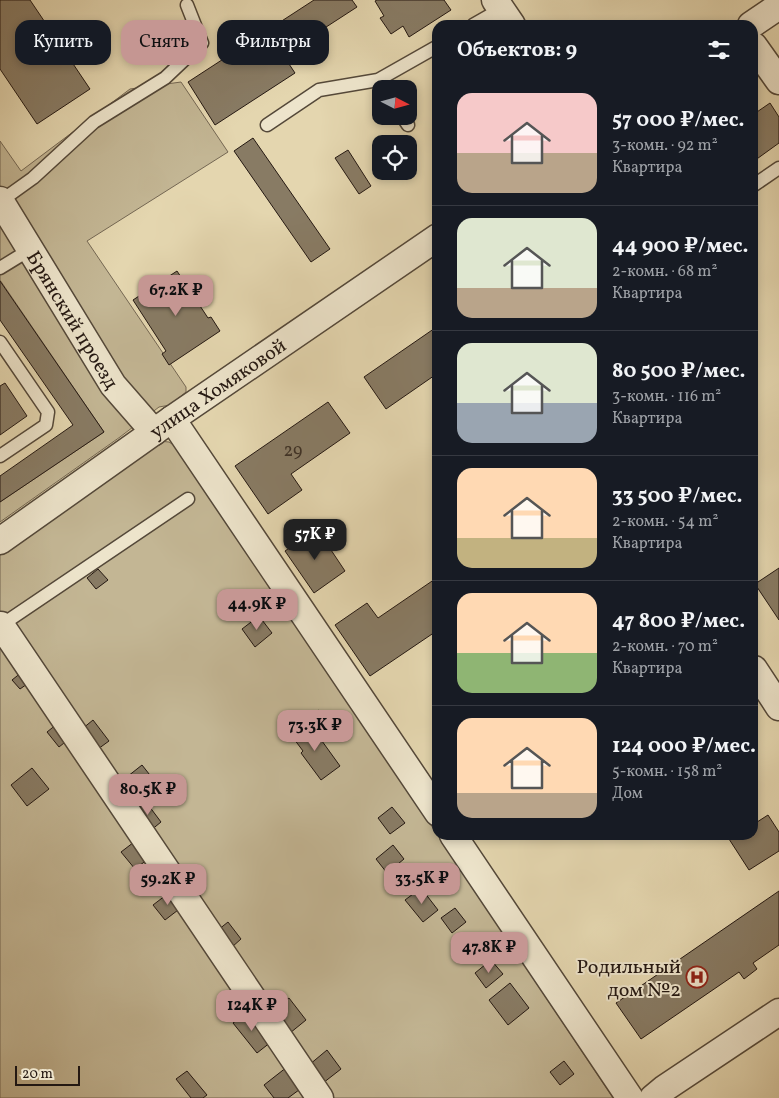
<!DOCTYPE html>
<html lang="ru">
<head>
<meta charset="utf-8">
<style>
  body { margin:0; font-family:Vollkorn,serif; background:#20242c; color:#f1f3f6; height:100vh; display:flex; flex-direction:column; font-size:19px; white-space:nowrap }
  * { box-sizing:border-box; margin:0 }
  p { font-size:16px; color:#9ea1a6 }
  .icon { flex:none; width:28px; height:28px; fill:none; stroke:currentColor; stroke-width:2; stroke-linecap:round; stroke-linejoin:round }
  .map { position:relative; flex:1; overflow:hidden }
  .details { position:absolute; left:432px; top:20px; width:326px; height:820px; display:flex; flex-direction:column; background:#171b24; border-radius:15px; box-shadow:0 2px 8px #0003 }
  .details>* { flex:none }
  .guide { position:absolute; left:15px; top:20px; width:342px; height:45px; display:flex; gap:10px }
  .needle { width:32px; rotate:96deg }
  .controls { position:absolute; left:372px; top:80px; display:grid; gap:10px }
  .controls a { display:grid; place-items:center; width:45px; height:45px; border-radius:10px; background:#171b24; box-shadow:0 2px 8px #0003; font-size:25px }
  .scale { position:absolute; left:15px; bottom:12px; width:65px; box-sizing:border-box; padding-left:5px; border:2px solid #241812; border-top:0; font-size:14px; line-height:18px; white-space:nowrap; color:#241812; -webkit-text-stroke:4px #ede4cb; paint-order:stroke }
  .price { position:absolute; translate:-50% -42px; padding:0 11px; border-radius:10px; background:#c59692; color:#111; font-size:16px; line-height:32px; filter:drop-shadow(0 1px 2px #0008) }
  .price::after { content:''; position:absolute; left:50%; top:30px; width:15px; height:11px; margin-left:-8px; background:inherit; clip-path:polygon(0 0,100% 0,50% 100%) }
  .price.on { background:#222; color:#fff }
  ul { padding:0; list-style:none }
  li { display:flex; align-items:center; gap:15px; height:125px; padding:0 25px }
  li+li { border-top:1px solid #363941 }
  li span { display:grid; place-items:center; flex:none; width:140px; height:100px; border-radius:15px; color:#555 }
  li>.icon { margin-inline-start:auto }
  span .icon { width:60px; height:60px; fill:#fffc; stroke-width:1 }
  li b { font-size:21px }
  h2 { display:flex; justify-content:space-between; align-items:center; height:60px; padding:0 25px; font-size:21px }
  .pill { padding:0 18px; border-radius:15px; background:#171b24; box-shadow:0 2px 8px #0003; font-size:18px; line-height:45px }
  .pill.on { background:#c59692; color:#111 }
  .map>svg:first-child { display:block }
  .green { fill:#c3b694; stroke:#746753 }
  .building { fill:#887b64; stroke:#241812 }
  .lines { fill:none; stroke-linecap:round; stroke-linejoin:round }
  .service-casing { stroke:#544839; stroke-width:15 }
  .minor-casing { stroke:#544839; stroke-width:29 }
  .service { stroke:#ede4cb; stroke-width:12 }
  .minor { stroke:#ede4cb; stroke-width:26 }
  .labels { text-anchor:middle; stroke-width:4; stroke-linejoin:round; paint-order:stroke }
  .number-label { font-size:18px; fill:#3d3126 }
  .street-label { font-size:20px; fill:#241812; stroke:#ede4cb }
  .poi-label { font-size:20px; fill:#241812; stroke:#ede4cb; text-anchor:end }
</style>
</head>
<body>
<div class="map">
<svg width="779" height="1098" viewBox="0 0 779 1098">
  <rect width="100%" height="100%" fill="#e4d6af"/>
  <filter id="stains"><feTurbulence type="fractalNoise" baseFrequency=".004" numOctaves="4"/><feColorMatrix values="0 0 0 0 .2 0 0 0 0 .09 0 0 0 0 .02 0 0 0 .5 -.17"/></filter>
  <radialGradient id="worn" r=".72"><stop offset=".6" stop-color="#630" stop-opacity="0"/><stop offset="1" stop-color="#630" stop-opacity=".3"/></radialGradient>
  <path class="green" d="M181,82L228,152L87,241L186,387V392L170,405L159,407L120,437L0,522V502L104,432L0,280V141L21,171L130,89Z
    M158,441L169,442L181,450L613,1098H0V555Z"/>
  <path class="building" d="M0,0H30L90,89L37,124L0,69Z
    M314,0H352L357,7L283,55L295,73L215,125L188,82Z
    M377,0H444L451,10L409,37L403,26L391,34L380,18L384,16L375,1Z
    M770,103L779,117V143L754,161V114Z
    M253,138L330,249L311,262L234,151Z
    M348,150L371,186L359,194L335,158Z
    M177,271L208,318L211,317L220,331L169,365L162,354L166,351L133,300Z
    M0,281L104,432L0,502V476L73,425L0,320Z
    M438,326V373L386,409L364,377Z
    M5,383L27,416L0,435V386Z
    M328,402L350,433L291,474L302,490L268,514L235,466Z
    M317,529L345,571L314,593L285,551Z
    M779,568V620L755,584Z
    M98,569L108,580L96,589L87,578Z
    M438,577V630L370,676L335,625L367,603L378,618Z
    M236,592L247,605L233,616L223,602Z
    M259,616L272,633L255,647L242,629Z
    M22,672L30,682L20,689L12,680Z
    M319,710L328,723L319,730L309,717Z
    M93,720L109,741L98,749L82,729Z
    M309,723L340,766L321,780L301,753L303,751L291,735Z
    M57,724L69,739L59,747L47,732Z
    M142,765L157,784L133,803L118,784Z
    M32,768L49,789L27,806L11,785Z
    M146,802L161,822L150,831L134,811Z
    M392,807L405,823L390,834L378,818Z
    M768,815L779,832V851L749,870L729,839L736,835H754V824Z
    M138,839L152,856L135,869L121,852Z
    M393,845L404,859L387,873L376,859Z
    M421,888L438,910L423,922L405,900Z
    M779,891V945L753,963L757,969L744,979L739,972L641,1039L616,1003Z
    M170,892L182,907L165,920L153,905Z
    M455,908L466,922L452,933L441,918Z
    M228,922L241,939L232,947L218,930Z
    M491,960L503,974L486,988L475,973Z
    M510,983L529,1008L508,1025L489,1000Z
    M289,998L306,1020L290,1033L272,1011Z
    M247,1012L271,1042L257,1053L233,1023Z
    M327,1050L341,1069L323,1083L309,1065Z
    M564,1061L574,1074L560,1085L550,1072Z
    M287,1067L303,1087L288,1098H274L264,1085Z
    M187,1071L207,1095L203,1098H191L176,1079Z"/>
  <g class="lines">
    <g class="service-casing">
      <path id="service" d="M473,25L501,9
        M402,116L408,125
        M267,125L319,90L378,80L438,46
        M754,185L779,168
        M1,201L33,178L94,122L165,78L202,43L187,5
        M0,268L31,249
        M0,342L48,412L46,425L0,456
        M0,626L188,499"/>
    </g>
    <g class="minor-casing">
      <g id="minor">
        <path d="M495,0L512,25"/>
        <path d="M751,25L779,6"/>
        <path d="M754,46L779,81"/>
        <path id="s1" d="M0,200L113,385L154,432"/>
        <path d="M172,419L438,813"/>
        <path id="s2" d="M0,541L172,419L438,237"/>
        <path d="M1,625L320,1098"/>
        <path d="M754,669L779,707"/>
        <path d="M453,835L630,1098"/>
        <path d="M653,1098L665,1088L779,1012"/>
      </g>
    </g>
    <use href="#service" class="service"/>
    <use href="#minor" class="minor"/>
  </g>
  <defs>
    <g id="hospital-ring" transform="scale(1.125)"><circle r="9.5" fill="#ede4cb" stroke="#8f2418" stroke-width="1.5"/><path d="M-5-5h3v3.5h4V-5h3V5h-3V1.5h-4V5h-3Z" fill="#8f2418"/></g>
  </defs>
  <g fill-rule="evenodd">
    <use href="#hospital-ring" x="697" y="977"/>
  </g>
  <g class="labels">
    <g class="number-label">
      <text x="293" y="456">29</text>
    </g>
    <g class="street-label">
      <text dy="7" stroke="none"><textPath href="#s1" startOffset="140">Брянский проезд</textPath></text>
      <text dy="7" stroke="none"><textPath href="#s2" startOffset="266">улица Хомяковой</textPath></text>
    </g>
    <g class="poi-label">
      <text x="681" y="973">Родильный<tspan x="681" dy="23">дом №2</tspan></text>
    </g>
  </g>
  <rect width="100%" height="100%" filter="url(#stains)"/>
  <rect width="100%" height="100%" fill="url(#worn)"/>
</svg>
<div class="controls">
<a><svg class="needle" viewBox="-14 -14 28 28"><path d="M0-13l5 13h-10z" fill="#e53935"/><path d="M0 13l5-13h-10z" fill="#9ea1a6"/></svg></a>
<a><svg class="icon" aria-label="locate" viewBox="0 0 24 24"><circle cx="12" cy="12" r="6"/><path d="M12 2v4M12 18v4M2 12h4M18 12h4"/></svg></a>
</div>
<div class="scale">20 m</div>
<b class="price" style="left:176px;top:317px">67.2K ₽</b>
<b class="price on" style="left:315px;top:561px">57K ₽</b>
<b class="price" style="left:257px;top:631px">44.9K ₽</b>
<b class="price" style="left:315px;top:752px">73.3K ₽</b>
<b class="price" style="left:148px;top:816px">80.5K ₽</b>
<b class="price" style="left:422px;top:905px">33.5K ₽</b>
<b class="price" style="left:168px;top:906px">59.2K ₽</b>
<b class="price" style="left:489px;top:974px">47.8K ₽</b>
<b class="price" style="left:252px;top:1032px">124K ₽</b>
<div class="guide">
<a class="pill">Купить</a>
<a class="pill on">Снять</a>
<a class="pill">Фильтры</a>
</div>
<section class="details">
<h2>Объектов: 9<svg class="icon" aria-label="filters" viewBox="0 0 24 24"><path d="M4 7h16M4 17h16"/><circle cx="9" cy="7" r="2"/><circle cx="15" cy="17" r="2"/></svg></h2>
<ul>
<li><span style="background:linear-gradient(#f6c9c9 60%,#b9a48a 0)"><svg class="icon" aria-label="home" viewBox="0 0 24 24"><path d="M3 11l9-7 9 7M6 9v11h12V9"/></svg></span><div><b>57 000 ₽/мес.</b><p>3-комн. · 92 m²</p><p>Квартира</p></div></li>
<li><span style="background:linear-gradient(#dfe7d0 70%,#b9a48a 0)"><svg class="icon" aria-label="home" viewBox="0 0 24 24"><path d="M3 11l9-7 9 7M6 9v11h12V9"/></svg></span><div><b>44 900 ₽/мес.</b><p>2-комн. · 68 m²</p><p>Квартира</p></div></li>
<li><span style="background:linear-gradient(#dfe7d0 60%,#9aa5b1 0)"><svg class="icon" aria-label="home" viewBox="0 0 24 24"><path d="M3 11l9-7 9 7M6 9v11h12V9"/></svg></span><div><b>80 500 ₽/мес.</b><p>3-комн. · 116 m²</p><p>Квартира</p></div></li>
<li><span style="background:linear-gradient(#ffd9b3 70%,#c2b280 0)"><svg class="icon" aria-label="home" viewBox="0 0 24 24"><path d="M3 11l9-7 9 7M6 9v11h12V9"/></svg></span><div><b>33 500 ₽/мес.</b><p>2-комн. · 54 m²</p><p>Квартира</p></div></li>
<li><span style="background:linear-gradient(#ffd9b3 60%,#8fb573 0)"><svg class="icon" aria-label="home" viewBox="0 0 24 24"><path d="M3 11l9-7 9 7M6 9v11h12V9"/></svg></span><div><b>47 800 ₽/мес.</b><p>2-комн. · 70 m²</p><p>Квартира</p></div></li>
<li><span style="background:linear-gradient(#ffd9b3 75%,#b9a48a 0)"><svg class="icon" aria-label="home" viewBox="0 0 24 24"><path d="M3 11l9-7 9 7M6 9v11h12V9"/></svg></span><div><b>124 000 ₽/мес.</b><p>5-комн. · 158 m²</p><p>Дом</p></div></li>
</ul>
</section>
</div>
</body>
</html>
